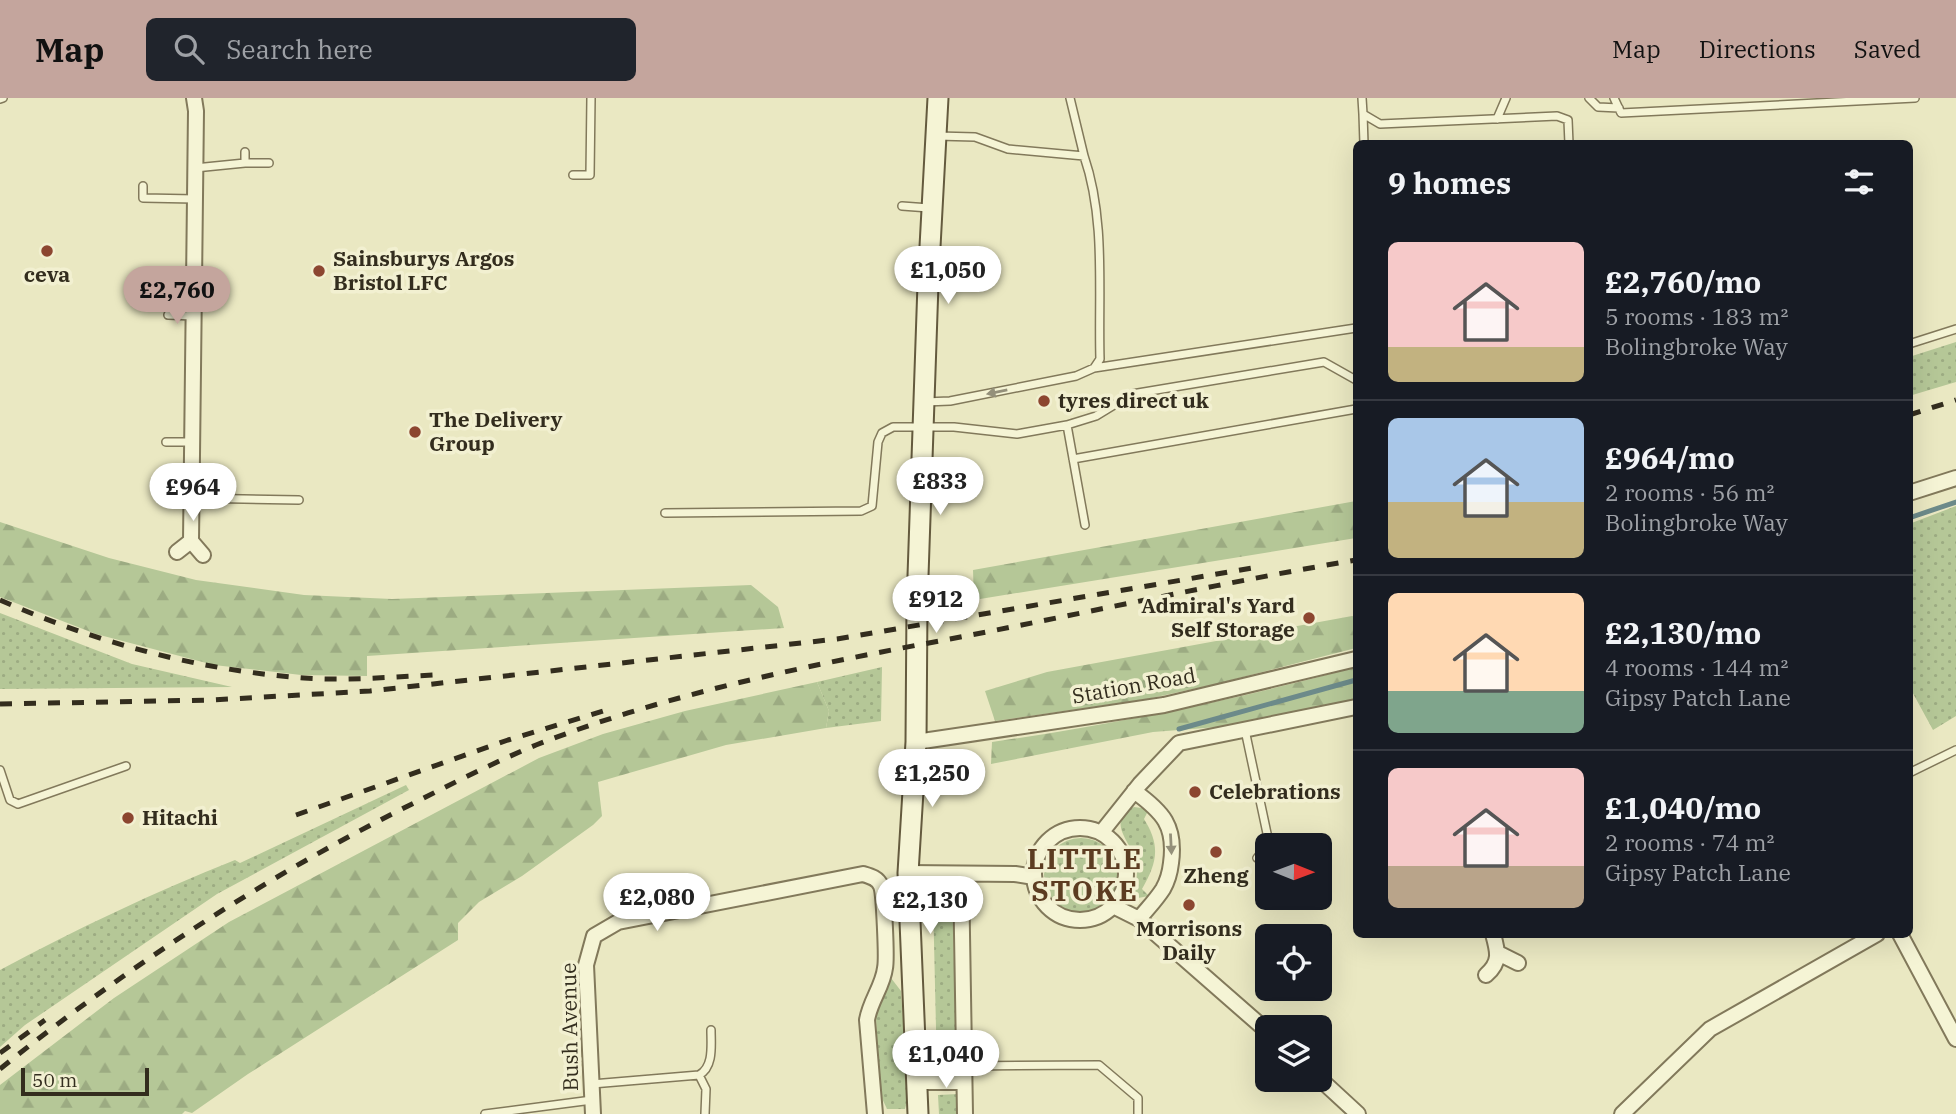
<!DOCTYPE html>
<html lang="en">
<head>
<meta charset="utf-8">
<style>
  body { margin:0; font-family:"IBM Plex Serif",serif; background:#20242c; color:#f1f3f6; height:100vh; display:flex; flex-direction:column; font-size:26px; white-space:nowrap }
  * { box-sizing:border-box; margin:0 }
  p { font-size:23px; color:#9ea1a6 }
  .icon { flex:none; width:38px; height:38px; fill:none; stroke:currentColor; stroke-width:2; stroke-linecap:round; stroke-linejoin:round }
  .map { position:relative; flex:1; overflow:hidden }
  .side { position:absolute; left:1353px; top:42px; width:560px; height:798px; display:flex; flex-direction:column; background:#171b24; border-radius:10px; box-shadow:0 7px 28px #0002 }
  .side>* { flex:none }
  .needle { width:46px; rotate:91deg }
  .tools { position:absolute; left:1255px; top:735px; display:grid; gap:14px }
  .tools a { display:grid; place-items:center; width:77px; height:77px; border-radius:10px; background:#171b24; box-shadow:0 7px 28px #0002; font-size:35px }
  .scale { position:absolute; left:21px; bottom:18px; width:128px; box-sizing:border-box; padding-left:7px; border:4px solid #332d1e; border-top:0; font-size:19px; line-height:24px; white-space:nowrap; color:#332d1e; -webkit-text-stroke:5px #f2f0d1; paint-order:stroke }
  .price { position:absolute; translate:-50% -60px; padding:0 16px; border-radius:24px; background:#fff; color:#222; font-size:23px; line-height:46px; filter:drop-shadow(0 2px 4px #0008) }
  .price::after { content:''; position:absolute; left:50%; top:42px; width:21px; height:16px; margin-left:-10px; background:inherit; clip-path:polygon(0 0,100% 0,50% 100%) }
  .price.current { background:#c4a59d; color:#111 }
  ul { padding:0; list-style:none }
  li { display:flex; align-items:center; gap:21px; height:175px; padding:0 35px }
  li+li { border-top:2px solid #363941 }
  li span { display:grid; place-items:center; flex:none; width:196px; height:140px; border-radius:10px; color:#555 }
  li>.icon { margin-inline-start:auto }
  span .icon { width:84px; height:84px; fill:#fffc; stroke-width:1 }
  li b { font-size:30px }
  h2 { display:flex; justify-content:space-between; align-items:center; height:84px; padding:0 35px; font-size:30px }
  header { display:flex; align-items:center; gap:42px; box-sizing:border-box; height:98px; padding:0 35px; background:#c4a59d; color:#111 }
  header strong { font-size:33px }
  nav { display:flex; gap:38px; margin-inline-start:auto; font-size:24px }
  .search { width:490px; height:63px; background:#20242c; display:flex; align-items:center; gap:18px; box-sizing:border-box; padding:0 24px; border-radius:10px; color:#9ea1a6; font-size:26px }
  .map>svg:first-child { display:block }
  .green { fill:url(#green-dots) }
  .forest { fill:url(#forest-firs) }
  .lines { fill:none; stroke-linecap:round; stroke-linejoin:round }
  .stream { stroke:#6c8a8a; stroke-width:5 }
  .lane-casing { stroke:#82795b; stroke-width:10 }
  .street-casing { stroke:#82795b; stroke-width:18 }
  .secondary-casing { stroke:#645a3e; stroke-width:23 }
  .lane { stroke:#f5f4d5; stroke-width:7 }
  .street { stroke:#f5f4d5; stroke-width:14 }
  .secondary { stroke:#f5f4d5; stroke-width:19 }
  .rail { stroke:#332d1e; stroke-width:5; stroke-dasharray:12 12; stroke-linecap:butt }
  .oneway { fill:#94907a }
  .poi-dot { fill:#8c4630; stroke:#f2f0d1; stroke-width:2.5 }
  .labels { text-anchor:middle; stroke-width:7; stroke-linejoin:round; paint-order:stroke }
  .poi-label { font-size:21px; font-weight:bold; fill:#332d1e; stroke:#f2f0d1; text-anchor:start }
  .street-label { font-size:21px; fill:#332d1e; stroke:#f2f0d1 }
  .district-label { font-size:28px; font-weight:bold; letter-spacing:2px; fill:#5c3c21; stroke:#f2f0d1 }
</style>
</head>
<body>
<header>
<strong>Map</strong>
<div class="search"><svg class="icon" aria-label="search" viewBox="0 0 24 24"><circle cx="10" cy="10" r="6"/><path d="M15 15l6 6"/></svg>Search here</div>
<nav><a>Map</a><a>Directions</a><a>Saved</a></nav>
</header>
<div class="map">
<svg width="1956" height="1016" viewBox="0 0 1956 1016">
  <defs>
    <pattern id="green-dots" width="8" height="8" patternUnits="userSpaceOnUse" patternTransform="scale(1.75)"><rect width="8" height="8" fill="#b5c797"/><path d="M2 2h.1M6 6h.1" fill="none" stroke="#9cab82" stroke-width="1.8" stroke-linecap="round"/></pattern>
    <pattern id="forest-firs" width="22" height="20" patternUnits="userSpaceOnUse" patternTransform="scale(1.75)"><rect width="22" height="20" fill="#b5c797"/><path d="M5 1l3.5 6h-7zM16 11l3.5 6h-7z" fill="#9cab82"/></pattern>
  </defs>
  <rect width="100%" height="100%" fill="#eae8c2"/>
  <path class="green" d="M1956,244V284L1909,298V259Z
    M1956,408V618L1933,632L1909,588V426Z
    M0,515L132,566L232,589L0,591Z
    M882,569L881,623L826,630L829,613L817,584Z
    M406,687L409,692L217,796L25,927L0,949V872C77,831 154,794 235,762L240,765Z
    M1134,709L1149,711L1144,721C1161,748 1157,765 1142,791L1149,798L1138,800L1135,796C1135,786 1138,777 1137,767C1135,747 1103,724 1134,709Z
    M1044 777a37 37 0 1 1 74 0a37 37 0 1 1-74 0Z
    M942,788L952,797L957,971L937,973L933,801Z
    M891,880L901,893L908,1000L905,1011H887L879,994L876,918Z
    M958,996V1016H939L938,997Z"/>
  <path class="forest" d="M1356,403V440L974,502L973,472Z
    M0,424L109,460L196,482L304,497L392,501L751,487L778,509L784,530L367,558V578L301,577L214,567L96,536L0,499Z
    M1352,518L1356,519V550L1216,586L1147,601L995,623L985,593L1047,574Z
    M1356,569V605L1244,627L1153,634L991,666L992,644C1115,626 1236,602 1356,569Z
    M817,584L829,613L826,630L726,647L598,684L602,718L593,727L522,778L479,804L458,825V842L248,976L192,1015L185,1013L182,1016H0V987L114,900L229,824L539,660L603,636L685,613Z"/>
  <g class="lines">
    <path class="stream" d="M1909,420L1956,404
      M1179,631L1356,582"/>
    <g class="lane-casing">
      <path id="lane" d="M1362,0L1363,16L1380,26L1557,18L1568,22L1569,46
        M1589,0L1598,9L1619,10
        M1614,0L1621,15L1915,0
        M0,1L3,0
        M1363,16L1364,46
        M1497,21L1506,0
        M937,38L975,39L1008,51L1084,58L1070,0
        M245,65H269
        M195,70L245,65V54
        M573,77H590L591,0
        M143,88V100L195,101
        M902,108L929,110
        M168,217L194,218
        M1909,246L1956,231
        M1094,270L1356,230
        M925,304L950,303L1076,278L1094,270L1100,261C1098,194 1106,122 1084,58
        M1067,327L1096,318L1132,296L1324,264L1356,282
        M166,344H192
        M1073,361L1356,311
        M192,400L299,402
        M665,415L861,413L872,408L878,344L882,335L893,329H954L1017,336L1067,327L1085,427
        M1245,632L1268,740L1265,750L1257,760
        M0,672L10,702L18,706L126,668
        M1909,675L1956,652
        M964,968L1099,967L1138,1000V1016
        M699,977L706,991L705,1016
        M592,986L699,977C714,969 711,947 711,932
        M485,1016L592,1002"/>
    </g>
    <g class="street-casing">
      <path id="street" d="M1909,395L1956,380
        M191,443L196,13L194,0
        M177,454L191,443L203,457
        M916,644L1164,607L1356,561
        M1134,693C1163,714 1176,728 1171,765C1170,774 1167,784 1163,791C1156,802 1147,811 1139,821
        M1034 776a46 46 0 1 1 92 0a46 46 0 1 1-92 0Z
        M1101,735L1140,686L1179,645L1356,609
        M908,775L1015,776L1034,779
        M961,776L965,1016
        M1113,808L1139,821L1267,933
        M1900,836L1956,941
        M1498,855L1518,865
        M1486,877C1501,864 1498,854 1493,836
        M1320,981L1358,1016
        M916,984H964
        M593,1016L586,867L594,838L618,824L863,776C870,778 878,780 881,788C884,795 887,861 885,870C883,888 870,903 867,922L875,1016
        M1622,1016L1710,931L1877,836"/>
    </g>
    <g class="secondary-casing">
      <path id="secondary" d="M918,1016L908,775L916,644L917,507L928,186L938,0"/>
    </g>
    <use href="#lane" class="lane"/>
    <use href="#street" class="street"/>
    <use href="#secondary" class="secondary"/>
    <path class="rail" d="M1909,317L1956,302
      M0,502C97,545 198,572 304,580C347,583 390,579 433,577
      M0,606L212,602L370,593L837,541L1258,469
      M296,717L508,642L610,611
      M0,955L45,922
      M0,971C128,868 268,777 416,704C455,684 495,664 536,647C669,595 810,567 950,541C1086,515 1220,485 1356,462"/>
  </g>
  <defs><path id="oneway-solid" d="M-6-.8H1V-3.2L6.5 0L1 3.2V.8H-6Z" transform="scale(1.75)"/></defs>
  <g class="oneway">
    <use href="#oneway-solid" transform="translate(997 294) rotate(169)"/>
    <use href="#oneway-solid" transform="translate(1171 746) rotate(87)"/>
  </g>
  <g class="poi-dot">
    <circle cx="47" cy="153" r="7"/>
    <circle cx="319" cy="173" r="7"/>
    <circle cx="1044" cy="303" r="7"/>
    <circle cx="415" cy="334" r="7"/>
    <circle cx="1309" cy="520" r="7"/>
    <circle cx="1195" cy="694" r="7"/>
    <circle cx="128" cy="720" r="7"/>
    <circle cx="1216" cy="754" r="7"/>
    <circle cx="1189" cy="807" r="7"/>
  </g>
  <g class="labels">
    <g class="poi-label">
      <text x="333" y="168">Sainsburys Argos<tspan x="333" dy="24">Bristol LFC</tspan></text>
      <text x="47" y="184" text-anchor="middle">ceva</text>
      <text x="1058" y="310">tyres direct uk</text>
      <text x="429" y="329">The Delivery<tspan x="429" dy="24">Group</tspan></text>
      <text x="1295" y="515" text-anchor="end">Admiral's Yard<tspan x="1295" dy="24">Self Storage</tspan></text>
      <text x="1209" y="701">Celebrations</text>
      <text x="142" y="727">Hitachi</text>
      <text x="1216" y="785" text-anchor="middle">Zheng</text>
      <text x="1189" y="838" text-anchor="middle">Morrisons<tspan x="1189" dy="24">Daily</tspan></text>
    </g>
    <g class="street-label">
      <text transform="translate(1134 588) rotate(-10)" y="7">Station Road</text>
      <text transform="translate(570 929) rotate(-91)" y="7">Bush Avenue</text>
    </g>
    <g class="district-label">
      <text x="1085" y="771">LITTLE<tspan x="1085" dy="32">STOKE</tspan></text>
    </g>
  </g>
</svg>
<div class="tools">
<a><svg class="needle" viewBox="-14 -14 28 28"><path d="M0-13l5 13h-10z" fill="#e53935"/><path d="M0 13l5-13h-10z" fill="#9ea1a6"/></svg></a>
<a><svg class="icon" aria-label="locate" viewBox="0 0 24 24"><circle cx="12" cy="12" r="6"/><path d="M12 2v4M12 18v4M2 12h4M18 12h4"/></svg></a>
<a><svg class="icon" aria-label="layers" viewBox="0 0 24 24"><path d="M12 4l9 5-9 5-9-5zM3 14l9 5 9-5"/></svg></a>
</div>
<div class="scale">50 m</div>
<b class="price" style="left:948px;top:208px">£1,050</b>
<b class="price current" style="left:177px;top:228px">£2,760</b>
<b class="price" style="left:940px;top:419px">£833</b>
<b class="price" style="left:193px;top:425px">£964</b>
<b class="price" style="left:936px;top:537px">£912</b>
<b class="price" style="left:932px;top:711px">£1,250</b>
<b class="price" style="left:657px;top:835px">£2,080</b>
<b class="price" style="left:930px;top:838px">£2,130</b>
<b class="price" style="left:946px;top:992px">£1,040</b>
<section class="side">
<h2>9 homes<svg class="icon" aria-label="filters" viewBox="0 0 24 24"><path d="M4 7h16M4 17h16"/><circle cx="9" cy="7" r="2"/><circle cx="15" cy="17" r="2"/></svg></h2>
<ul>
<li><span style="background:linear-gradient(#f6c9c9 75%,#c2b280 0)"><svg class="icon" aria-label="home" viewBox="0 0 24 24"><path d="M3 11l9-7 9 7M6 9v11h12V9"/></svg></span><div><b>£2,760/mo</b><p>5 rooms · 183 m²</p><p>Bolingbroke Way</p></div></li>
<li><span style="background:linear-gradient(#a9c7e8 60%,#c2b280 0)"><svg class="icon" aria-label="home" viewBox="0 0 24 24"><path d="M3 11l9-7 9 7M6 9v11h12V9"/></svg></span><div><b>£964/mo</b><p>2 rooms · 56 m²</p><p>Bolingbroke Way</p></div></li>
<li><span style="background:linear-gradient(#ffd9b3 70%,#7fa58c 0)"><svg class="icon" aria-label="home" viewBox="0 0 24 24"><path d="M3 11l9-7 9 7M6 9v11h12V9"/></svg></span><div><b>£2,130/mo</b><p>4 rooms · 144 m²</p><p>Gipsy Patch Lane</p></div></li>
<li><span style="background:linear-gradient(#f6c9c9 70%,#b9a48a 0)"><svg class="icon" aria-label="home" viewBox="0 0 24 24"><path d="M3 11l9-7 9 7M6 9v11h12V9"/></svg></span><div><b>£1,040/mo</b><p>2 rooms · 74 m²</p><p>Gipsy Patch Lane</p></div></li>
</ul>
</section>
</div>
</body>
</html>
